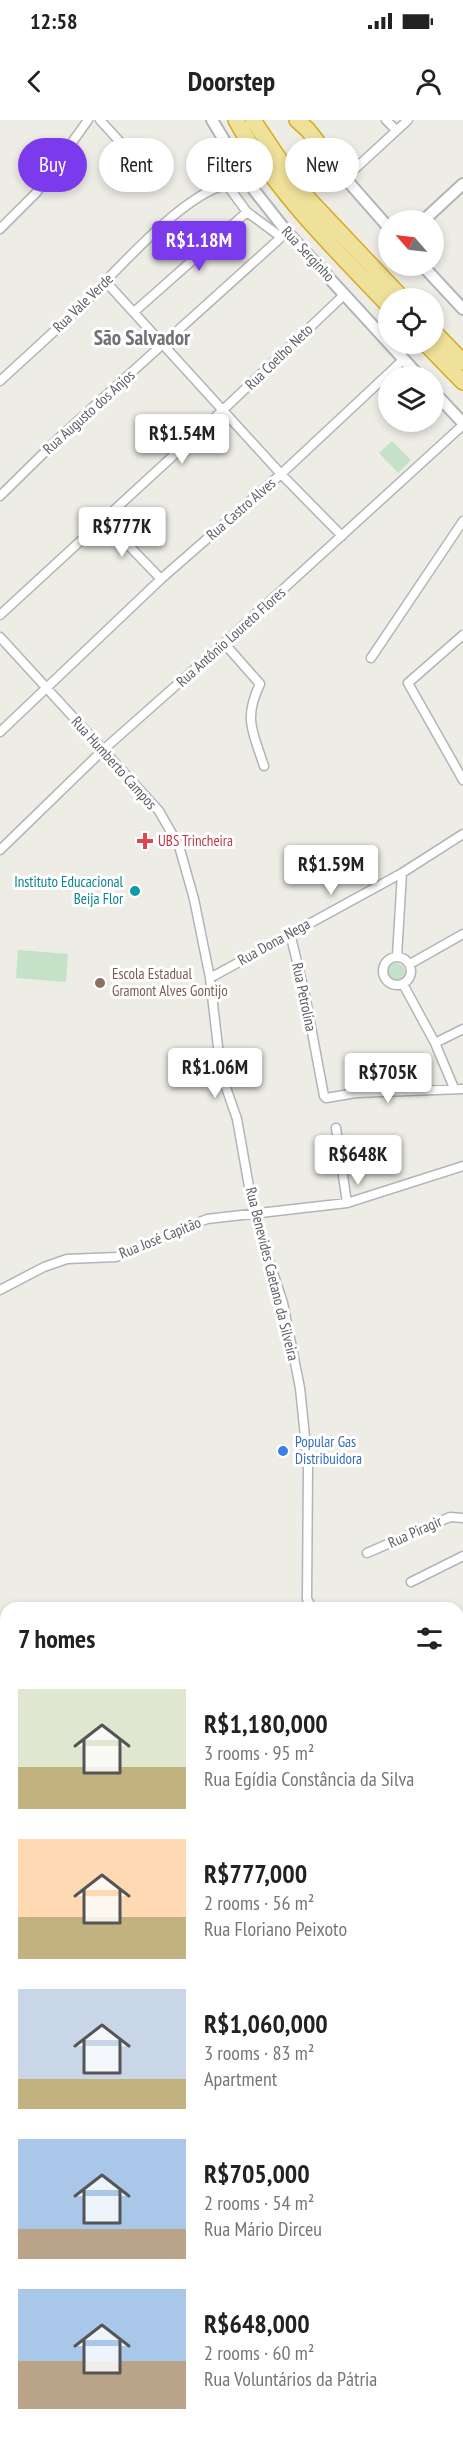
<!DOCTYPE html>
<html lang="en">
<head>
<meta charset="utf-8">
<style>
  body { margin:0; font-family:"PT Sans Narrow",sans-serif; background:#f2f2f2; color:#222; height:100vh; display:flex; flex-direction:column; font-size:22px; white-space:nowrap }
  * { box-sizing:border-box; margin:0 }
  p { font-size:20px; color:#767676 }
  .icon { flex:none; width:33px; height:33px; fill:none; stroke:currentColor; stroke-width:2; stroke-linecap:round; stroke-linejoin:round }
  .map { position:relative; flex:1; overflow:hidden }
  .sheet { position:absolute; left:0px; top:1482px; width:464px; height:836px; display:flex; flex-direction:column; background:#fff; border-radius:18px 18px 0 0; box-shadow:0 3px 9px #0003 }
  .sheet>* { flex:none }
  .banner { position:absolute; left:18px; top:18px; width:428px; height:54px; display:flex; gap:12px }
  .needle { width:39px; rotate:298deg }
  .buttons { position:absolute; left:378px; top:90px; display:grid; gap:12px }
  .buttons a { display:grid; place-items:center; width:66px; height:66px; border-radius:50%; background:#fff; box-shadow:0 3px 9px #0003; font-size:30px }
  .price { position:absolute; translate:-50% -51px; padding:0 14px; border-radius:6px; background:#fff; color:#222; font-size:20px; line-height:39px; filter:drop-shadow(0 2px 3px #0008) }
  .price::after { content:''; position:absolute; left:50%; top:36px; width:18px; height:14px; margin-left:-9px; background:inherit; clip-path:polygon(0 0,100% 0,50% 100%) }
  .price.current { background:#7c3aed; color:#fff }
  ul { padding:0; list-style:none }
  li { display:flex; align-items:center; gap:18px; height:150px; padding:0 18px }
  li span { display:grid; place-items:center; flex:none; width:168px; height:120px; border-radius:0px; color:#555 }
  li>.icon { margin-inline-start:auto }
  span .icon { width:72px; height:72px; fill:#fffc; stroke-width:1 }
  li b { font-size:26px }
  h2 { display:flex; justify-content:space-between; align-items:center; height:72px; padding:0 18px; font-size:26px }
  .pill { padding:0 21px; border-radius:27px; background:#fff; box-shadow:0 3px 9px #0003; font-size:21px; line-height:54px }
  .pill.current { background:#7c3aed; color:#fff }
  .status { display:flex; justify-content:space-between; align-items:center; height:42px; padding:0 30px; background:#fff; direction:ltr }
  .status svg { height:16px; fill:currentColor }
  header { display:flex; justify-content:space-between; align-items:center; height:78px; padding:0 18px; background:#fff; font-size:27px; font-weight:800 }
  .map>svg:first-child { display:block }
  .green { fill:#c5e1c7 }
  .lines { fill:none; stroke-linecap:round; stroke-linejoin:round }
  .minor-casing { stroke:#b2b4b8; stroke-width:11 }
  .tertiary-casing { stroke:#b2b4b8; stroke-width:14 }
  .motorway-casing { stroke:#d5ab1e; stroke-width:18 }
  .minor { stroke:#fff; stroke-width:8 }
  .tertiary { stroke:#fff; stroke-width:10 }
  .motorway { stroke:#efe19a; stroke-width:15 }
  .health-dot { fill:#e0444e; stroke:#fff; stroke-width:2 }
  .culture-dot { fill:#0f9aa8; stroke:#fff; stroke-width:2 }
  .education-dot { fill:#8d6e63; stroke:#fff; stroke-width:2 }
  .shop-dot { fill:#3f7fe0; stroke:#fff; stroke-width:2 }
  .labels { text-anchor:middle; stroke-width:6; stroke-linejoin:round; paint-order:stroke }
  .street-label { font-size:15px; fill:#5d5f64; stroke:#fff }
  .health-label { font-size:15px; fill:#be3a42; stroke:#fff; text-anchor:start }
  .culture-label { font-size:15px; fill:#0d838f; stroke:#fff; text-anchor:end }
  .education-label { font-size:15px; fill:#785e54; stroke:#fff; text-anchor:start }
  .shop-label { font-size:15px; fill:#366cbe; stroke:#fff; text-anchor:start }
  .district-label { font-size:21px; font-weight:bold; fill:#6e7175; stroke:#fff }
</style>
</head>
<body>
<div class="status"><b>12:58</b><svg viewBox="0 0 49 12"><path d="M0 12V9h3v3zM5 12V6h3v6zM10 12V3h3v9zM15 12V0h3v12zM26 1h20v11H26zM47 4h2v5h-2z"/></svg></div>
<header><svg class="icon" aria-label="back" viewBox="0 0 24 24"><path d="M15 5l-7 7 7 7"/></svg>Doorstep<svg class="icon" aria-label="person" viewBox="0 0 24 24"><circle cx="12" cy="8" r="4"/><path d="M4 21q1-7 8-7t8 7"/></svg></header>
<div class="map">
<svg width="463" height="2317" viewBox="0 0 463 2317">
  <rect width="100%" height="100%" fill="#edece5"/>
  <path class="green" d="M392,321L411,340L398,353L379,333Z
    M18,830L68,834L66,862L16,858Z
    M387 852a9 9 0 1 1 18 0a9 9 0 1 1-18 0Z"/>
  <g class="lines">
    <g class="minor-casing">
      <path id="minor" d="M100,0L142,46
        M386,0L396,10
        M345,58L408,0
        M0,109L36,73L88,0
        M106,162L281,354L342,416
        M134,192L247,92
        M0,261C27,236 54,212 81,186C114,154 184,72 227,65L247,92L281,117
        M0,376L61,316L287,112
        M103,399L161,459
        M0,495L224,289L345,174
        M463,515L408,563L463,660
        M0,517L159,691L179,726L194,779L210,858L221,953L237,999L254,1095L283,1183L300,1268L308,1346L307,1479L312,1488
        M224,523L260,564C243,599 253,612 264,646
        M371,538L463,401
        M0,612L161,459L281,354L403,240
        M0,730L103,630L224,523L463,305
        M290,813L305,875L324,976L326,978L356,973L463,969
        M397,836L402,753
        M383 851a14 14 0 1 1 28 0a14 14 0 1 1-28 0Z
        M410,844L463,814
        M210,858L402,753L463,714
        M403,864L435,923L454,968
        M435,923L463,909
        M336,1008L347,1083
        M0,1170L44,1147L67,1139L116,1137L207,1099L347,1083L463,1046
        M367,1433L450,1397L463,1398
        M411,1462L463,1436
        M0,1531L6,1530
        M458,1538L463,1536
        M458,1711L463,1717
        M458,1747L463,1734
        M458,1870L463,1869
        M458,2096H463
        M0,2196L6,2197
        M138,2312L139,2317
        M441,2312L443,2317
        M123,2317L127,2312"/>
    </g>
    <g class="tertiary-casing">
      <path id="tertiary" d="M212,0L254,70L287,112L419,256
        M345,58L388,107
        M424,100L463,64
        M423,146L463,189
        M434,272L463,303"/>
    </g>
    <g class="motorway-casing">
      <path id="motorway" d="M236,0C274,70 334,128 388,185
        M253,0L299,69L402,178
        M297,0L308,10L345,58
        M434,212L463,242
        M426,224L463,262"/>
    </g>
    <use href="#minor" class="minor"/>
    <use href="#tertiary" class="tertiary"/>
    <use href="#motorway" class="motorway"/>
  </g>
  <path class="health-dot" d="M142 712h6v6h6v6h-6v6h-6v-6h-6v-6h6z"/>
  <circle class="culture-dot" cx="135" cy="771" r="6"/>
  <circle class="education-dot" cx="100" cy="863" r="6"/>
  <circle class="shop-dot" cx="283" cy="1331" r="6"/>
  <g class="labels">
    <g class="street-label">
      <text transform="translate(308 134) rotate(47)" y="5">Rua Serginho</text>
      <text transform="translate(83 183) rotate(-44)" y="5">Rua Vale Verde</text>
      <text transform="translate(279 237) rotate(-44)" y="5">Rua Coelho Neto</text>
      <text transform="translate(89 292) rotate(-42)" y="5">Rua Augusto dos Anjos</text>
      <text transform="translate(241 389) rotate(-41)" y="5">Rua Castro Alves</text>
      <text transform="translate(231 517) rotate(-42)" y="5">Rua Antônio Loureto Flores</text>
      <text transform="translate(114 643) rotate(48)" y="5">Rua Humberto Campos</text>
      <text transform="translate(274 822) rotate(-29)" y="5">Rua Dona Nega</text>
      <text transform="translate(304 877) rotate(78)" y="5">Rua Petrolina</text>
      <text transform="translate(160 1118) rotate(-22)" y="5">Rua José Capitão</text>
      <text transform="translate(272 1154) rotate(76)" y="5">Rua Benevides Caetano da Silveira</text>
      <text transform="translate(415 1412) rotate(-24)" y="5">Rua Piragir</text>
    </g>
    <g class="health-label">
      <text x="158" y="726">UBS Trincheira</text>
    </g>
    <g class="culture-label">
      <text x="123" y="767">Instituto Educacional<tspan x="123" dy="17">Beija Flor</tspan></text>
    </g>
    <g class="education-label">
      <text x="112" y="859">Escola Estadual<tspan x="112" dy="17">Gramont Alves Gontijo</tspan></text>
    </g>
    <g class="shop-label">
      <text x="295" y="1327">Popular Gas<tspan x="295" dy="17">Distribuidora</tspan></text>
    </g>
    <g class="district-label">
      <text x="142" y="225">São Salvador</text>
    </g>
  </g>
</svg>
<div class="buttons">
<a><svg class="needle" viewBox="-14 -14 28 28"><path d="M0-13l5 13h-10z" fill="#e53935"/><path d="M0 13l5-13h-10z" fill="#767676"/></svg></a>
<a><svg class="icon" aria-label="locate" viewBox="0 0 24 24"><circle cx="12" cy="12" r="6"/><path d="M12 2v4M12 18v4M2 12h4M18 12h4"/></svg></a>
<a><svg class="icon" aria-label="layers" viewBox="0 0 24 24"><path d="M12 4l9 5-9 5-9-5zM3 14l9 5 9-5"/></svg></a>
</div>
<b class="price current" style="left:199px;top:152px">R$1.18M</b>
<b class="price" style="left:182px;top:345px">R$1.54M</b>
<b class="price" style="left:122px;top:438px">R$777K</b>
<b class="price" style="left:331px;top:776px">R$1.59M</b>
<b class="price" style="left:215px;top:979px">R$1.06M</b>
<b class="price" style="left:388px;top:984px">R$705K</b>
<b class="price" style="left:358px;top:1066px">R$648K</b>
<div class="banner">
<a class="pill current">Buy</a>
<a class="pill">Rent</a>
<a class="pill">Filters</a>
<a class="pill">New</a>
</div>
<section class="sheet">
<h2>7 homes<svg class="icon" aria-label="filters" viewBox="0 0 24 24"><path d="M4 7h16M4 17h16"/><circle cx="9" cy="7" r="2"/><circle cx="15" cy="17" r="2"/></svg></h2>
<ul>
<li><span style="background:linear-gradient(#dfe7d0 65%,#c2b280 0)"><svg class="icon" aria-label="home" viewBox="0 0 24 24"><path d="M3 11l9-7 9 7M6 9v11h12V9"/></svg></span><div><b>R$1,180,000</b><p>3 rooms · 95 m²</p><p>Rua Egídia Constância da Silva</p></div></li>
<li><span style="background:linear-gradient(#ffd9b3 65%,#c2b280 0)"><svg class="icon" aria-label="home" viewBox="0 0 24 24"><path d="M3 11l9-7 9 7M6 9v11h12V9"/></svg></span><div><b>R$777,000</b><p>2 rooms · 56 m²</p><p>Rua Floriano Peixoto</p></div></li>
<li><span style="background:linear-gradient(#c9d6e8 75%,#c2b280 0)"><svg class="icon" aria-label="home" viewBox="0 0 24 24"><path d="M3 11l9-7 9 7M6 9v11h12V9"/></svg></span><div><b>R$1,060,000</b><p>3 rooms · 83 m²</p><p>Apartment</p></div></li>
<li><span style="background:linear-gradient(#a9c7e8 75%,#b9a48a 0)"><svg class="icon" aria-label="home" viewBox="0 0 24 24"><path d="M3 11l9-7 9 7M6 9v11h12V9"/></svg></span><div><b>R$705,000</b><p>2 rooms · 54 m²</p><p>Rua Mário Dirceu</p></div></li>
<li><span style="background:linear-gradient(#a9c7e8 60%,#b9a48a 0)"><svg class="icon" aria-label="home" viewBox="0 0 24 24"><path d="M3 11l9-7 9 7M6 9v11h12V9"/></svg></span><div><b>R$648,000</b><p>2 rooms · 60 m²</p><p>Rua Voluntários da Pátria</p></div></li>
</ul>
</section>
</div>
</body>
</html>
